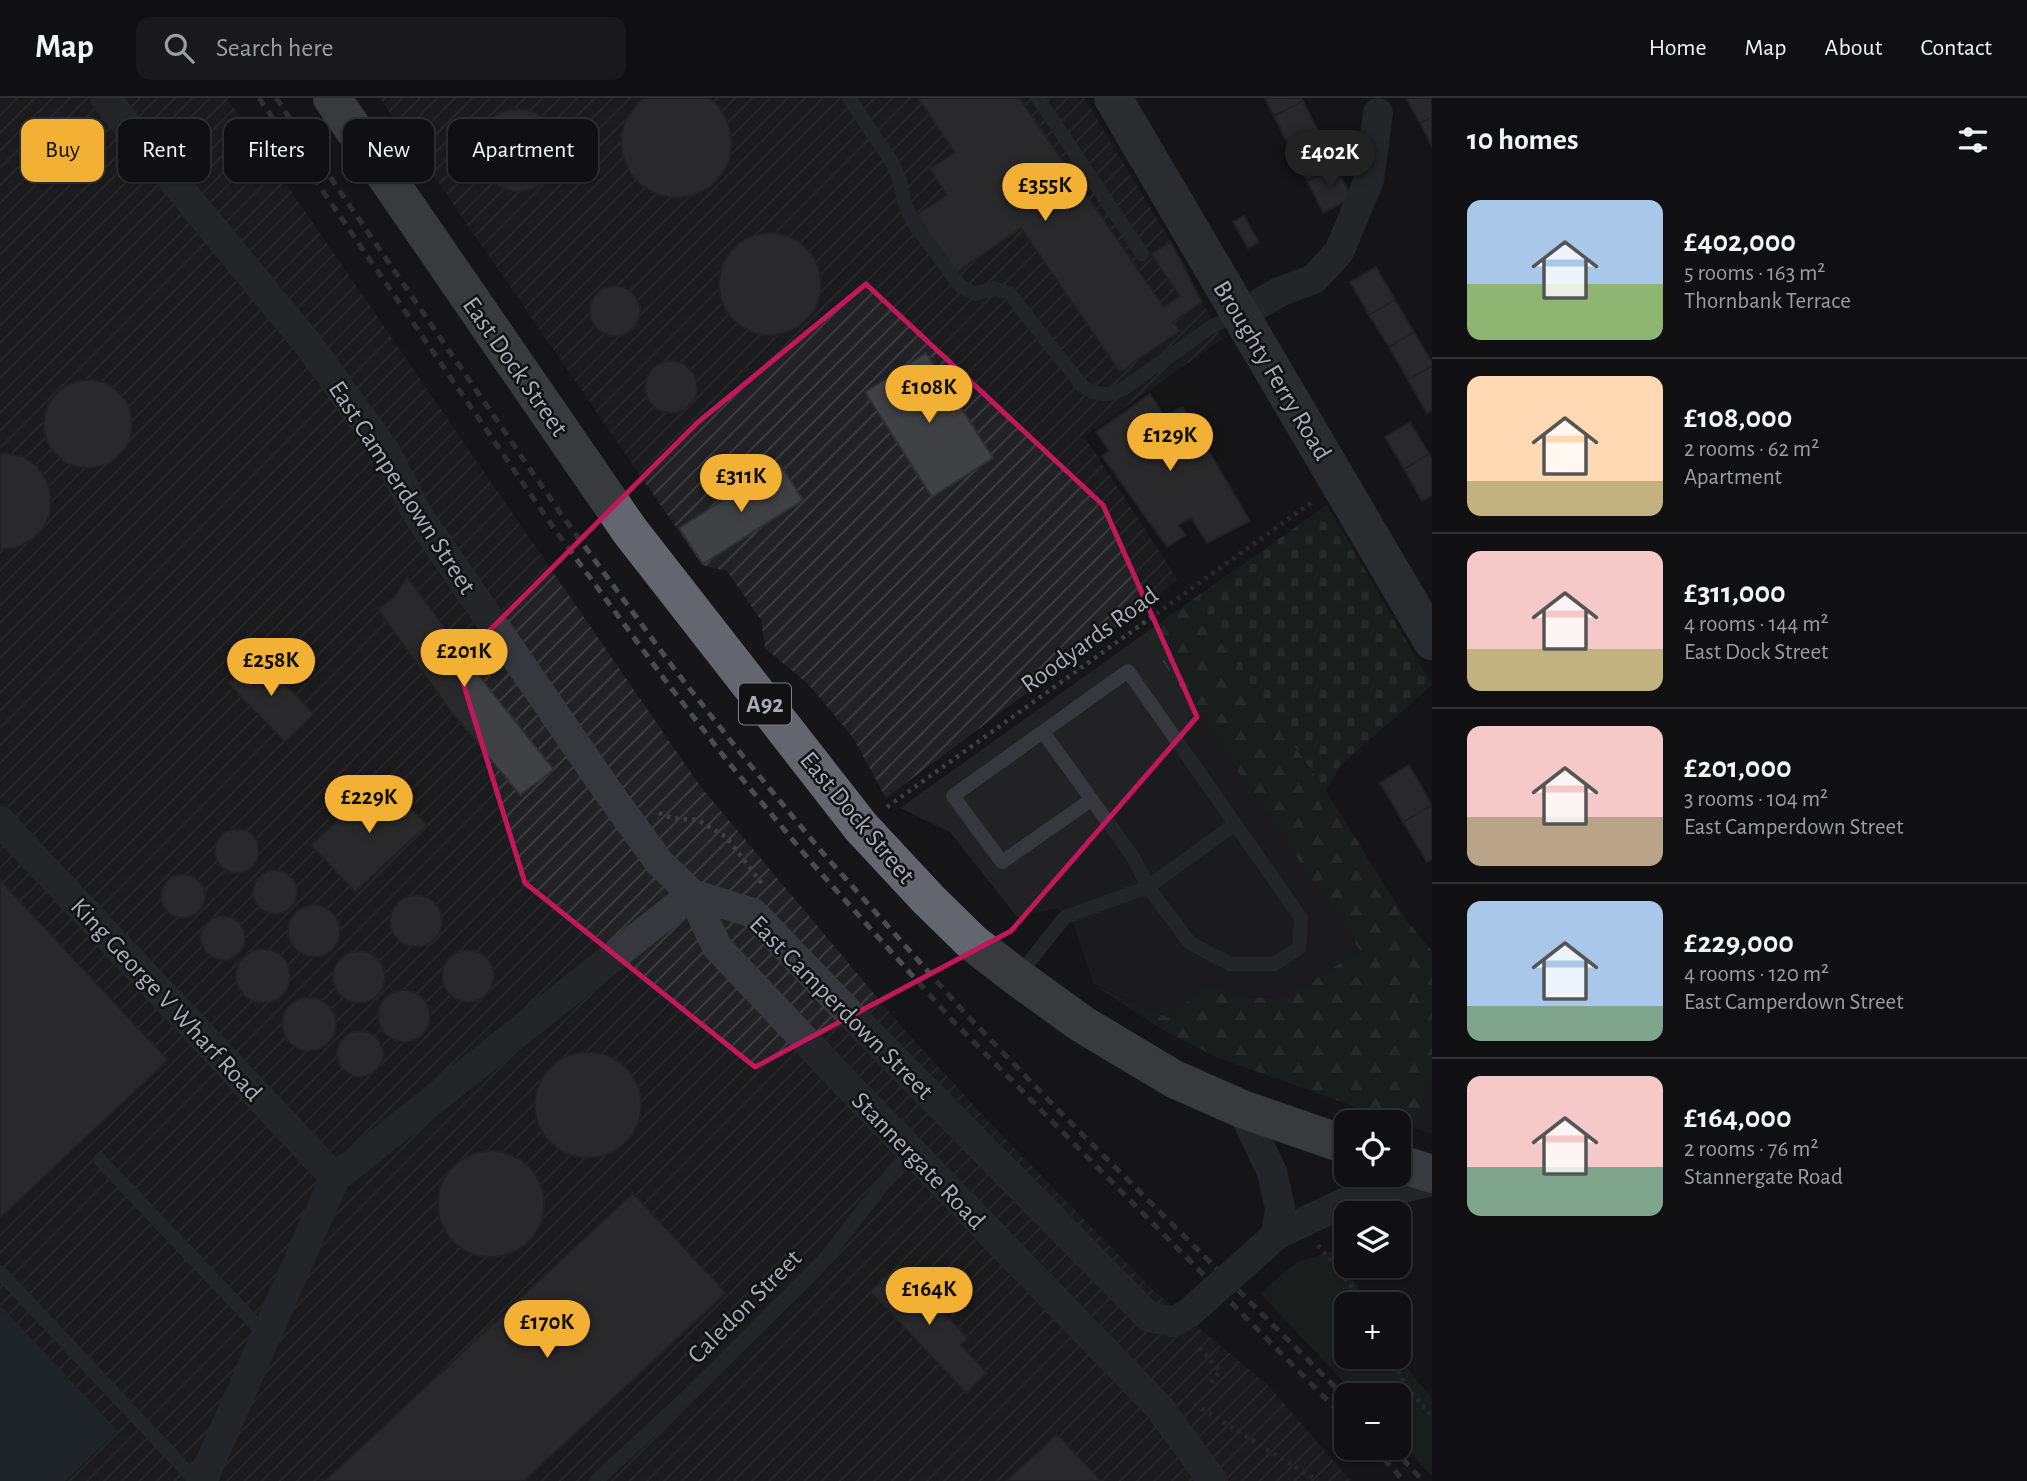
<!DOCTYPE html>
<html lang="en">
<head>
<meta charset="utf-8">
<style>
  body { margin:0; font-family:"Alegreya Sans",sans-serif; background:#19191b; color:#f1f3f6; height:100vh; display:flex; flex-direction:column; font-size:26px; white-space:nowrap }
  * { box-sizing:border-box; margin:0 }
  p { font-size:23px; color:#9c9d9f }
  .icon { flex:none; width:38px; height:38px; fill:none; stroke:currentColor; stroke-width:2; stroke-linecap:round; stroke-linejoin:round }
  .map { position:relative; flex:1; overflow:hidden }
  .side { display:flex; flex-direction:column; background:#101012; width:595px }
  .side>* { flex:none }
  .banner { position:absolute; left:21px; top:21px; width:665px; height:63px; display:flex; gap:14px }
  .controls { position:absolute; left:1334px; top:1012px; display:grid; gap:14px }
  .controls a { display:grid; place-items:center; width:77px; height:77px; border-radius:14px; background:#101012; box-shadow:0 2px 5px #0004,0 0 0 2px #303032; font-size:35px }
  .price { position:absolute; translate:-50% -60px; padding:0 16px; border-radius:24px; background:#f2b134; color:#111; font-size:23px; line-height:46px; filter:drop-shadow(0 2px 4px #0008) }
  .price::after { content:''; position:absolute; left:50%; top:42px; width:21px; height:16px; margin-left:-10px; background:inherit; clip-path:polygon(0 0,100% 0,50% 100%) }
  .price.current { background:#222; color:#fff }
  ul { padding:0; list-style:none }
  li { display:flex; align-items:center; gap:21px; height:175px; padding:0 35px }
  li+li { border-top:2px solid #303032 }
  li span { display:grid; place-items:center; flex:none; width:196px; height:140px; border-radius:14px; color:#555 }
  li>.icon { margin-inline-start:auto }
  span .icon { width:84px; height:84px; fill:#fffc; stroke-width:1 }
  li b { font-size:30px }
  h2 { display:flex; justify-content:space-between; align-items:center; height:84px; padding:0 35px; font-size:30px }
  .pill { padding:0 24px; border-radius:14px; background:#101012; box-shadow:0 2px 5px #0004,0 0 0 2px #303032; font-size:24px; line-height:63px }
  .pill.current { background:#f2b134; color:#111 }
  header { display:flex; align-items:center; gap:42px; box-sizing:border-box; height:98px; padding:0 35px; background:#101012; border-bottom:2px solid #303032 }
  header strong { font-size:33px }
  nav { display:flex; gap:38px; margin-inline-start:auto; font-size:24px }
  .search { width:490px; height:63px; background:#19191b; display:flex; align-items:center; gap:18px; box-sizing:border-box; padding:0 24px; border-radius:14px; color:#9c9d9f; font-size:26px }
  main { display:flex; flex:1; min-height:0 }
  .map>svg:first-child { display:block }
  .built { fill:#222225 }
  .industrial { fill:url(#industrial-furrows) }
  .grass { fill:#1e261f }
  .forest { fill:url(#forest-firs) }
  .cemetery { fill:url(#cemetery-stones) }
  .water { fill:#2c353c }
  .building { fill:#404145; stroke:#303034; stroke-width:2 }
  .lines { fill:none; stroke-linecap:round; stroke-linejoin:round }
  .path { stroke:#3d3f44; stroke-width:4.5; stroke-dasharray:3.5 5; stroke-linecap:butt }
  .lane { stroke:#37383d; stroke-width:14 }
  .street { stroke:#37383d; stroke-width:30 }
  .secondary { stroke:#45474d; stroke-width:38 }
  .highway { stroke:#63666e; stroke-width:38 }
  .rail { stroke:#4a4c52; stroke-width:5; stroke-dasharray:9 7; stroke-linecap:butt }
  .street-bridge { stroke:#37383d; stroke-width:30 }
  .marked { fill:none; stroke:#c2185b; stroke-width:5; stroke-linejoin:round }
  .labels { text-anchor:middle; stroke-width:5; stroke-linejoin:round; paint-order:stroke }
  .shield { fill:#111113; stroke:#7b7e86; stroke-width:2 }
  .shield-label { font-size:24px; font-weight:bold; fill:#a8adb8 }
  .street-label { font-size:26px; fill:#a8adb8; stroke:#111113 }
</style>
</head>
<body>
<header>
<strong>Map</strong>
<div class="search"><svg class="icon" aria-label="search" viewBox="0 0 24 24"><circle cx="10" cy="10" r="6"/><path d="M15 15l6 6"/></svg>Search here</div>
<nav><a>Home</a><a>Map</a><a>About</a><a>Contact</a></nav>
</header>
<main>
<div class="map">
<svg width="1432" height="1383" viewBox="0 0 1432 1383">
  <defs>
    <pattern id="industrial-furrows" width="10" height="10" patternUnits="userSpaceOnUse" patternTransform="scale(1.75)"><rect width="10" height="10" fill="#222225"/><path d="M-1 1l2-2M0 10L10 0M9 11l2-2" fill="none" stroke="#3f3f43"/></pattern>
    <pattern id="forest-firs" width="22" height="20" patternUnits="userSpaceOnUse" patternTransform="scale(1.75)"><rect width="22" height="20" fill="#1e261f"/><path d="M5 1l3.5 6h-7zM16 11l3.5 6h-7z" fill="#3c433d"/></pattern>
    <pattern id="cemetery-stones" width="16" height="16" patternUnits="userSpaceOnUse" patternTransform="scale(1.75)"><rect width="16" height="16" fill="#1e261f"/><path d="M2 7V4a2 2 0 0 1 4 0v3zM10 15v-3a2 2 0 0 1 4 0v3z" fill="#3c433d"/></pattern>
  </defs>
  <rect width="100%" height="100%" fill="#161618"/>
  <path class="built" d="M1144,536L1360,852L1288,899L1249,900L1208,887L1167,919L1094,886L1074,827L1057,810L1017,819L950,734L900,710Z
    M1432,978V1036L1414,1030Z"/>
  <path class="industrial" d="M0,0H227L700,688L902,929L990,1025L1153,1192L1267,1286L1351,1383H65L118,1333L0,1207Z
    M380,0H1084L1171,144L1222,241L1084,338L1178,482L886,700L852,638L808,586L765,550L761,522L727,473L702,467Z"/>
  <path class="grass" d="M1336,1152L1367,1206H1346V1258H1397L1432,1300V1378L1398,1342V1297H1356L1260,1195L1297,1164Z"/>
  <path class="forest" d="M1192,502L1326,693L1407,823L1432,853V978L1414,1030L1216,959L1166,934L1094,887L1167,919L1208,887L1249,900L1288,899L1360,852L1144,536Z"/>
  <path class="cemetery" d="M1327,407L1432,587L1341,667L1326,693L1192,502Z"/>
  <path class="water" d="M0,1207L118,1333L65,1383H0Z"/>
  <path class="building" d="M644,0H709L719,9L728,25L732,43L730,61L721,77L709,90L692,98L674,100L656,96L640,86L629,73L622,55L621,37L627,20L638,5Z
    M918,0H1019L1164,209L1180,198L1151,156L1171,144L1202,204L1173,224L1180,233L1120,274L1021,130L957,174L916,117L947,97L930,71L955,54Z
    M1265,0H1301L1303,3L1274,18Z
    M1406,0H1432V19L1420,25Z
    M1303,3L1319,35L1290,50L1274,18Z
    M477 52a41 41 0 1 1 82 0a41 41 0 1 1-82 0Z
    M1432,19V49L1420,25Z
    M1319,35L1336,68L1307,83L1290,50Z
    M1336,68L1352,100L1323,115L1307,83Z
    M1244,118L1259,144L1248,150L1233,124Z
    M719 186a51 51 0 1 1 102 0a51 51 0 1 1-102 0Z
    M1376,169L1395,202L1369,217L1350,184Z
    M590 213a25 25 0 1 1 50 0a25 25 0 1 1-50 0Z
    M1395,202L1414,234L1389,249L1369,217Z
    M1414,234L1432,264V268L1408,282L1389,249Z
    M926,255L993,360L932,399L865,294Z
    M645 289a26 26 0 1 1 52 0a26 26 0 1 1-52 0Z
    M1432,268V312L1427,315L1408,282Z
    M44 326a44 44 0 1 1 88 0a44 44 0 1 1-88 0Z
    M1150,296L1164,318L1183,309L1250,423L1207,445L1191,420L1178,427L1186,437L1167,449L1102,358L1109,353L1096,334Z
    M1410,324L1429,356L1404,371L1385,339Z
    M6,355L23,359L37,368L46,382L51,399L50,416L43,431L31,442L16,450L0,451V356Z
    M1429,356L1432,361V398L1422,403L1404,371Z
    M780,366L803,402L703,466L679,430Z
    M407,479L490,592L554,672L520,697L453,616L378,511L394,499Z
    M257,557L314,616L285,644L228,585Z
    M1409,667L1432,707L1403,724L1380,685Z
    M382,680L427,727L355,794L311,747Z
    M1432,707V761L1427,764L1403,724Z
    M215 753a22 22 0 1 1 44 0a22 22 0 1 1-44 0Z
    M253 794a22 22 0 1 1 44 0a22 22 0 1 1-44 0Z
    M161 798a22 22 0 1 1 44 0a22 22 0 1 1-44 0Z
    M0,782L168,962L0,1120Z
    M390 823a26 26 0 1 1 52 0a26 26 0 1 1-52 0Z
    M288 833a26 26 0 1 1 52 0a26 26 0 1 1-52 0Z
    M201 840a22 22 0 1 1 44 0a22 22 0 1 1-44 0Z
    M236 878a27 27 0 1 1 54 0a27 27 0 1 1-54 0Z
    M442 878a26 26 0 1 1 52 0a26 26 0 1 1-52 0Z
    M333 879a26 26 0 1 1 52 0a26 26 0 1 1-52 0Z
    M378 918a26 26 0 1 1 52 0a26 26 0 1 1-52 0Z
    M282 926a27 27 0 1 1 54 0a27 27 0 1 1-54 0Z
    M337 956a23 23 0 1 1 46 0a23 23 0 1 1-46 0Z
    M535 1007a53 53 0 1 1 106 0a53 53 0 1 1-106 0Z
    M438 1106a53 53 0 1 1 106 0a53 53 0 1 1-106 0Z
    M633,1095L726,1195L524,1383H325Z
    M898,1166L968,1240L961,1247L987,1275L966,1295L870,1193Z
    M1057,1336L1101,1383H1006Z"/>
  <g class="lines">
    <path class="path" d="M887,709L1315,402
      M659,715L672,720L698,722L726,739L764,788
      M1318,1147L1349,1185L1361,1206
      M1199,1250L1220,1273L1210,1286
      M1390,1258L1408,1291L1432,1318
      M1194,1306L1318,1383"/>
    <path class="lane" d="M849,0L894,67L900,83L904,103L913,124L961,189L975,196L993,190L1009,195L1083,289C1098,298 1107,298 1123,291L1214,227L1238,218
      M1038,0L1142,156
      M1043,634L1133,759L1148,789L1190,845L1230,866H1274L1299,850L1301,820L1128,573L953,698L1002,764L1091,702
      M1018,878L1065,819L1148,789L1235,726
      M100,1062L266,1237
      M0,1174L196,1383
      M596,1383L691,1295L816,1172L910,1052"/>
    <path class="street" d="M105,0L308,246L385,353L418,417L609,695L659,764L692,796L753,815L849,915L1149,1219L1173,1224L1189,1215
      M1240,217L1279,194L1314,181L1339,154L1369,82L1378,15
      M0,723L335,1080L692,796
      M692,796L717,849L856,996L1159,1309L1213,1383
      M1242,1011L1272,1074L1280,1110L1276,1137
      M1261,1151L1276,1137L1348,1103L1432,1083
      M202,1383L335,1080"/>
    <path class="secondary" d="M1113,0L1432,543"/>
    <path class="highway" d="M332,0L630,433L861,729L928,801L973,845L1017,879L1082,926L1174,981L1242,1011L1346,1047
      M1398,1065L1432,1076"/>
    <path class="rail" d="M259,0L553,429L665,582L729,665L811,764L953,923L1346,1321
      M276,0L561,416L675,572L742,657L822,754L964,914L1061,1015L1346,1300
      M1373,1349L1404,1383
      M1392,1349L1423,1383"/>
    <path class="street-bridge" d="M1189,1215L1261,1151"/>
  </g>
  <path d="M0 0H1432V1383H0ZM866,186L1103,407L1197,619L1011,833L755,969L525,785L457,565L697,325Z" fill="#161618" fill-opacity=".55" fill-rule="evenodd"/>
  <path class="marked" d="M866,186L1103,407L1197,619L1011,833L755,969L525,785L457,565L697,325Z"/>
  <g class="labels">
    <rect class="shield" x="739" y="585.5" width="52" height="41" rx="5"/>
    <g class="shield-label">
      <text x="765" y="614">A92</text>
    </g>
    <g class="street-label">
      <text transform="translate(516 268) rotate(55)" y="9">East Dock Street</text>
      <text transform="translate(1273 272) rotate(59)" y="9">Broughty Ferry Road</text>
      <text transform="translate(403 389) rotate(57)" y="9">East Camperdown Street</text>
      <text transform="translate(1089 541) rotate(-36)" y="9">Roodyards Road</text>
      <text transform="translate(858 719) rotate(50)" y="9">East Dock Street</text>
      <text transform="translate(167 901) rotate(47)" y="9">King George V Wharf Road</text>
      <text transform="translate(842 909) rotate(45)" y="9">East Camperdown Street</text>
      <text transform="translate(919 1062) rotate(46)" y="9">Stannergate Road</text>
      <text transform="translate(744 1208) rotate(-45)" y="9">Caledon Street</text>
    </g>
  </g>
</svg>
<div class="controls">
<a><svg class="icon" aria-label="locate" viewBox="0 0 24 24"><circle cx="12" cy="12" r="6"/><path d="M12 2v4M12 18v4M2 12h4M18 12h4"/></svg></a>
<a><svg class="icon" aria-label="layers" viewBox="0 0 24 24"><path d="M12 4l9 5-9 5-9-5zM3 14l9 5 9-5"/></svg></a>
<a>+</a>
<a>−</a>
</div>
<b class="price current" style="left:1330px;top:92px">£402K</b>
<b class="price" style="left:1045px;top:125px">£355K</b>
<b class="price" style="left:929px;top:327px">£108K</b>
<b class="price" style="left:1170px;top:375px">£129K</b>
<b class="price" style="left:741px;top:416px">£311K</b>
<b class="price" style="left:464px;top:591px">£201K</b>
<b class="price" style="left:271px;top:600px">£258K</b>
<b class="price" style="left:369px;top:737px">£229K</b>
<b class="price" style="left:929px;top:1229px">£164K</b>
<b class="price" style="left:547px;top:1262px">£170K</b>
<div class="banner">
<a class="pill current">Buy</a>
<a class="pill">Rent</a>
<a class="pill">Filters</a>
<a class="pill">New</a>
<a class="pill">Apartment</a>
</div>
</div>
<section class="side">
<h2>10 homes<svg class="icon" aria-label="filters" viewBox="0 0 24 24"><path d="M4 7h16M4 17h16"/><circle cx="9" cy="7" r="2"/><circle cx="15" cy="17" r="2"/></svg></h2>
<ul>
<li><span style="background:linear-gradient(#a9c7e8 60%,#8fb573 0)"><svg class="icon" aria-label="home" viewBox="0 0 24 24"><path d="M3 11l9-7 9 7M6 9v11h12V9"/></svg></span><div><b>£402,000</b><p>5 rooms · 163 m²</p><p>Thornbank Terrace</p></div></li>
<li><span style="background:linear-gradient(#ffd9b3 75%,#c2b280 0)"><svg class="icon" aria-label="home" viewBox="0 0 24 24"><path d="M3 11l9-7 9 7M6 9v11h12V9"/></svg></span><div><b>£108,000</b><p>2 rooms · 62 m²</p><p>Apartment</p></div></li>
<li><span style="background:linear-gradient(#f6c9c9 70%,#c2b280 0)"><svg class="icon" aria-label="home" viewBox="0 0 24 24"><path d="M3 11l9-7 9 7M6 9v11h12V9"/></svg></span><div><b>£311,000</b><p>4 rooms · 144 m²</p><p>East Dock Street</p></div></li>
<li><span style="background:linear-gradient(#f6c9c9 65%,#b9a48a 0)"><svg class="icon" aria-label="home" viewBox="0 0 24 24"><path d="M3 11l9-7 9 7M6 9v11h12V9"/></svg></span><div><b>£201,000</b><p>3 rooms · 104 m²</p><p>East Camperdown Street</p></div></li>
<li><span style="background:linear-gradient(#a9c7e8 75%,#7fa58c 0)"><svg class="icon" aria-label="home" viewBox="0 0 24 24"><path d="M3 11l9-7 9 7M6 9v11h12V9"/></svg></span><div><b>£229,000</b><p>4 rooms · 120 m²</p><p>East Camperdown Street</p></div></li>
<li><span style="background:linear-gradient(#f6c9c9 65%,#7fa58c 0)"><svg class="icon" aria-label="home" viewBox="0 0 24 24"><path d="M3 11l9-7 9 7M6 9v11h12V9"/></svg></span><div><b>£164,000</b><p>2 rooms · 76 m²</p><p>Stannergate Road</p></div></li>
</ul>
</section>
</main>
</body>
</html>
